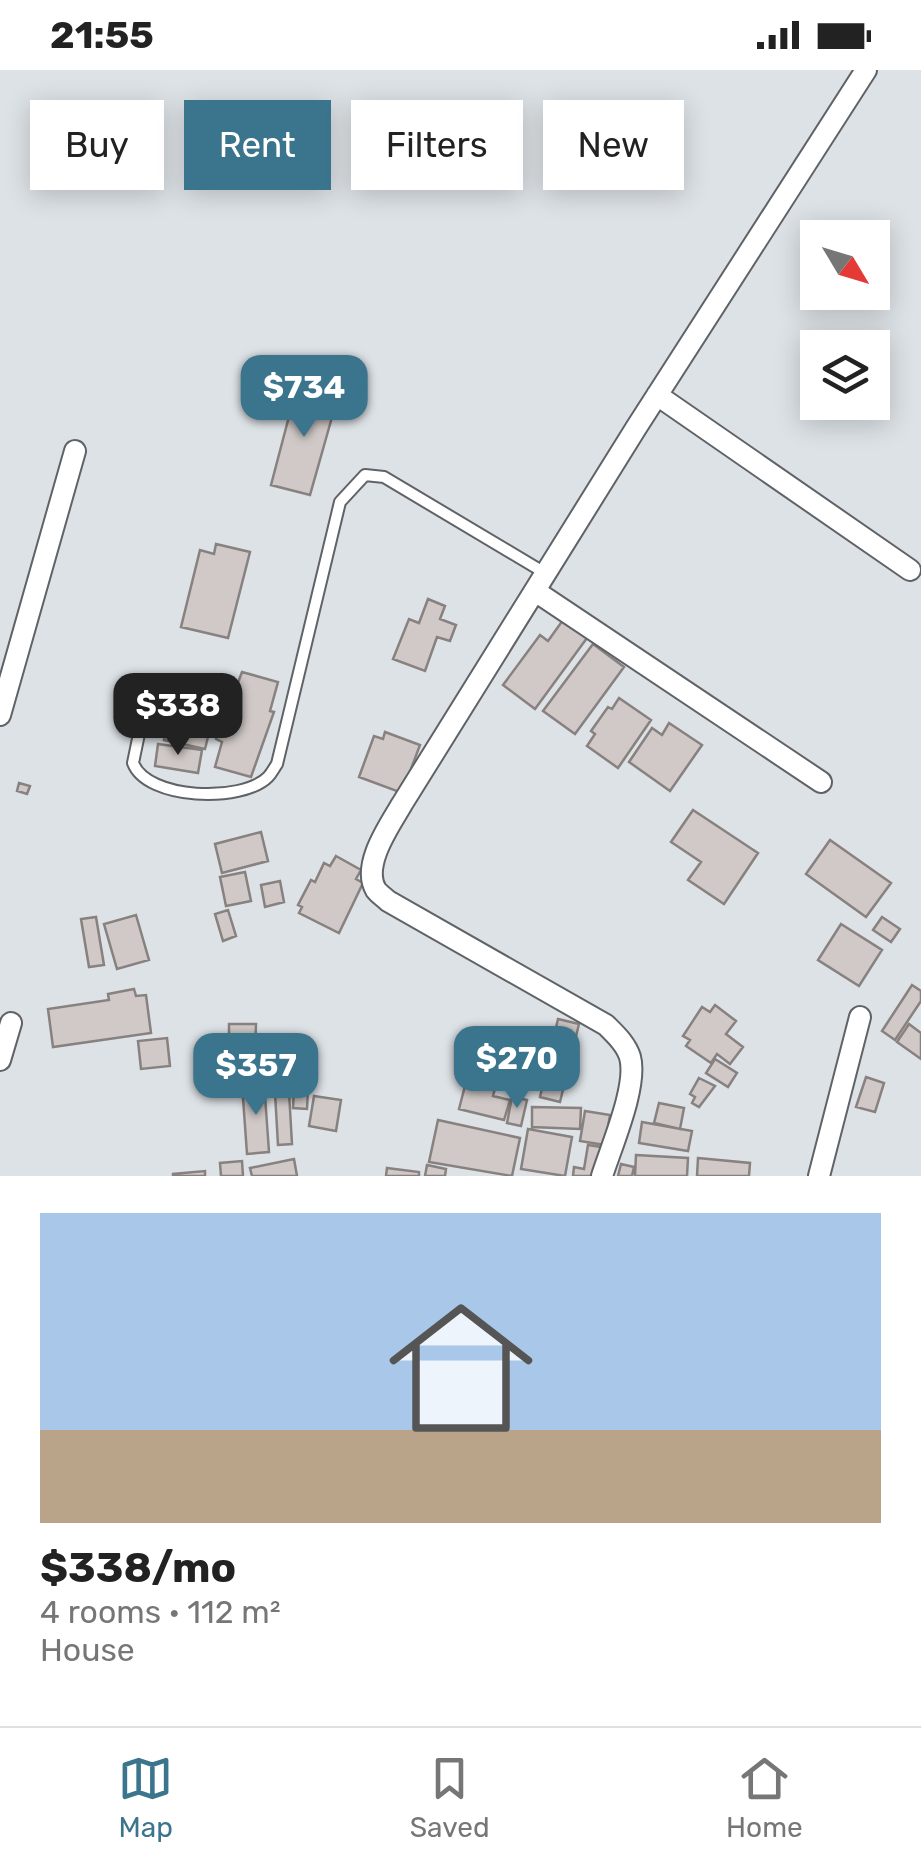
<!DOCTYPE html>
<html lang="en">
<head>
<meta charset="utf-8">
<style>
  body { margin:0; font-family:Rubik,sans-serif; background:#f2f2f2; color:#222; height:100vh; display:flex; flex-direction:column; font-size:38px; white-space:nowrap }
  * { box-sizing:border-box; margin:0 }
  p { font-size:32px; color:#767676 }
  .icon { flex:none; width:55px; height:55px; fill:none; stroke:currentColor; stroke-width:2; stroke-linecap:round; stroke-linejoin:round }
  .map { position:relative; height:1106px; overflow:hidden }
  .side { display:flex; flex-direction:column; background:#fff; flex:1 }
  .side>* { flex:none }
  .guide { position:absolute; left:30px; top:30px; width:862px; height:90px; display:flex; gap:20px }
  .needle { width:65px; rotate:128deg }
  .fabs { position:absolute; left:800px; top:150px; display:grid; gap:20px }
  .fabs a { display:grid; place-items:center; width:90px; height:90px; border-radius:0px; background:#fff; box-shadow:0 5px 25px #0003; font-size:50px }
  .price { position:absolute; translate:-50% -85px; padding:0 22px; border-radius:20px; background:#3b748d; color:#fff; font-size:32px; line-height:65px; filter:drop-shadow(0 2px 5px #0008) }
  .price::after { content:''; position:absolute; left:50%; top:60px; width:30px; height:22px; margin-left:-15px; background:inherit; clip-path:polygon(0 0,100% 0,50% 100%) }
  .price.selected { background:#222; color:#fff }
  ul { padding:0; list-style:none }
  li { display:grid; align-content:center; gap:20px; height:530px; padding:0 40px }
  li span { display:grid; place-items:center; height:310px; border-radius:0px; color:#555 }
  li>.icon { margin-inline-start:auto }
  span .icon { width:180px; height:180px; fill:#fffc; stroke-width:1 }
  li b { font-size:42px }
  .chip { padding:0 35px; border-radius:0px; background:#fff; box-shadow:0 5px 25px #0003; font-size:35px; line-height:90px }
  .chip.selected { background:#3b748d; color:#fff }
  .status { display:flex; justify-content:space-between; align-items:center; height:70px; padding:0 50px; background:#fff; direction:ltr }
  .status svg { height:28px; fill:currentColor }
  .menu { display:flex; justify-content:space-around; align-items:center; height:140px; border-top:2px solid #e0e0e0; background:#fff; font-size:28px; color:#767676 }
  .menu a { display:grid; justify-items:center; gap:5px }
  .menu .selected { color:#3b748d }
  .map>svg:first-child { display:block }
  .building { fill:#d0c9c7; stroke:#87817f; stroke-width:2.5 }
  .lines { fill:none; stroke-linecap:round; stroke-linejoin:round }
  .service-casing { stroke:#5f6367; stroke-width:14 }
  .minor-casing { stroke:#5f6367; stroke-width:24 }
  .service { stroke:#fff; stroke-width:10 }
  .minor { stroke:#fff; stroke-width:20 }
</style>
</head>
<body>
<div class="status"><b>21:55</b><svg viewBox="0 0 49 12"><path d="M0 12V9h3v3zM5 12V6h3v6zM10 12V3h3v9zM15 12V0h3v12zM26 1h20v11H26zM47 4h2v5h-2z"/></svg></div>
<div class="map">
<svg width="921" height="1106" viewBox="0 0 921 1106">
  <rect width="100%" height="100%" fill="#dde2e6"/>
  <path class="building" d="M297,316L338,326L310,425L271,415Z
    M216,474L250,482L228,568L181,557L200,480L214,484Z
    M428,529L445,536L440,549L456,555L450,571L437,567L425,601L393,589L409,549L419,553Z
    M563,550L587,568L535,639L503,615L540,565L548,571Z
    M593,574L624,597L575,664L543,641Z
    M242,602L278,612L270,641L274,642L251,707L215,697L222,672L216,669Z
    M177,615L201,621L199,631L216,634L205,679L164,670Z
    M619,628L651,650L618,698L587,676L595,664L591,661L608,637L612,639Z
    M669,653L702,675L670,721L629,692L652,658L662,665Z
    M385,662L420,675L402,723L359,707L374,666L383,669Z
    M158,674L202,680L198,703L155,696Z
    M19,713L30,716L27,724L17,721Z
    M693,740L758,783L724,834L688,810L701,792L671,772Z
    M261,762L268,791L222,803L215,774Z
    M830,770L891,813L866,847L806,804Z
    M336,786L361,800L356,809L363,813L339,863L299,843L302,837L298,835L311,810L315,812L324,793L330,796Z
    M245,802L251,831L226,836L220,807Z
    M280,811L284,832L265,837L261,815Z
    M228,840L236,866L223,871L215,844Z
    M136,845L149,890L117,899L104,854Z
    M96,847L104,895L89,897L81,849Z
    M882,847L900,859L891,872L873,860Z
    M841,854L882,880L859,916L818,890Z
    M912,915L921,921V931L895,970L882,961Z
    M134,919L136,926L146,925L151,963L53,977L48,939L109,930L108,924Z
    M715,935L736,951L726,964L743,977L730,994L717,984L711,993L686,976L690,970L683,966L702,937L710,942Z
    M558,949L579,954L560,1032L540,1027Z
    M229,954H256L255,982L242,983V972H229Z
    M909,954L921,963V989L897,972Z
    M495,960L518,966L510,999L501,997L493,1026L510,1030L504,1050L459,1039L475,977L490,981Z
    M167,968L170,996L141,999L138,971Z
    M715,989L737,1003L728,1017L706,1003Z
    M258,1002L260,1011L247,1013L246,1005Z
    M288,1005L292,1074L278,1075L274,1006Z
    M866,1007L884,1013L875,1042L856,1037Z
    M699,1008L715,1016L699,1037L692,1033L695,1027L690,1024Z
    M264,1012L269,1082L247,1084L242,1014Z
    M294,1018L308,1019L307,1039L293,1038Z
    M314,1026L341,1030L336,1061L309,1056Z
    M512,1027L527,1030L521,1056L507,1053Z
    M659,1033L684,1038L680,1059L654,1053Z
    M532,1037L581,1038L580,1059L532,1057Z
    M585,1041L610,1045L605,1075L580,1071Z
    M438,1050L520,1068L512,1106L429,1092Z
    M642,1052L692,1061L688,1081L639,1073Z
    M528,1059L572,1067L565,1106L521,1099Z
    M588,1075L601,1077L595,1106H573L574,1097L584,1099Z
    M636,1085L688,1088L687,1106H635Z
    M698,1088L750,1093L749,1106H697Z
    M294,1089L297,1106H252L250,1098Z
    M242,1091L243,1106H221L220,1093Z
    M621,1094L634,1097L632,1106H618Z
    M427,1095L446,1099L445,1106H425Z
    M387,1098L419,1102V1106H386Z
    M205,1101V1106H173V1104Z"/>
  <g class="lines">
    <g class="service-casing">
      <path id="service" d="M148,620L133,693C147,730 242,733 268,707C272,703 274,698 277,694L340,432L365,405L384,407L545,503"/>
    </g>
    <g class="minor-casing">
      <path id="minor" d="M657,325L910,500
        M535,521L821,712
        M0,645L75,381
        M0,990L11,953
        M602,1106C611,1077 638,1016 630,987C626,974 615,964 606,955L388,831C384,827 379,824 376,820C361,795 390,755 402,734L636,358L866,0
        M819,1106L860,947"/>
    </g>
    <use href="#service" class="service"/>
    <use href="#minor" class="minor"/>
  </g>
</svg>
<div class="fabs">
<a><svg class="needle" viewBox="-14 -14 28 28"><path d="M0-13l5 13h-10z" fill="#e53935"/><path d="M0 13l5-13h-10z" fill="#767676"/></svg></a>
<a><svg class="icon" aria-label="layers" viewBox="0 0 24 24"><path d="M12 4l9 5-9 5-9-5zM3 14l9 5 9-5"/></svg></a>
</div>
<b class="price" style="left:304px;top:370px">$734</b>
<b class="price selected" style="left:178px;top:688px">$338</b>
<b class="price" style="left:517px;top:1041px">$270</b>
<b class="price" style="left:256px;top:1048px">$357</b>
<div class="guide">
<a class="chip">Buy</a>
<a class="chip selected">Rent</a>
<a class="chip">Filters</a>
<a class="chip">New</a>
</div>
</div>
<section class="side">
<ul>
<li><span style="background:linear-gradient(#a9c7e8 70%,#b9a48a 0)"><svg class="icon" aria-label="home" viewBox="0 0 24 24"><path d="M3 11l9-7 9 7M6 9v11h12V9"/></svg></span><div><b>$338/mo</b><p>4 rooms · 112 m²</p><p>House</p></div></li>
</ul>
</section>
<nav class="menu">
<a class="selected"><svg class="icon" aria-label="map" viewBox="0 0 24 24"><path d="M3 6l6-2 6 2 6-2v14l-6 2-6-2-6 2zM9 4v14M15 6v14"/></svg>Map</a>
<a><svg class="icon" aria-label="saved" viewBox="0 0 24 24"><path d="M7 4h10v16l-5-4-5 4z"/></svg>Saved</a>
<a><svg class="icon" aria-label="home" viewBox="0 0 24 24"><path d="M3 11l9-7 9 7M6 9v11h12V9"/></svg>Home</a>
</nav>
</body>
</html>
